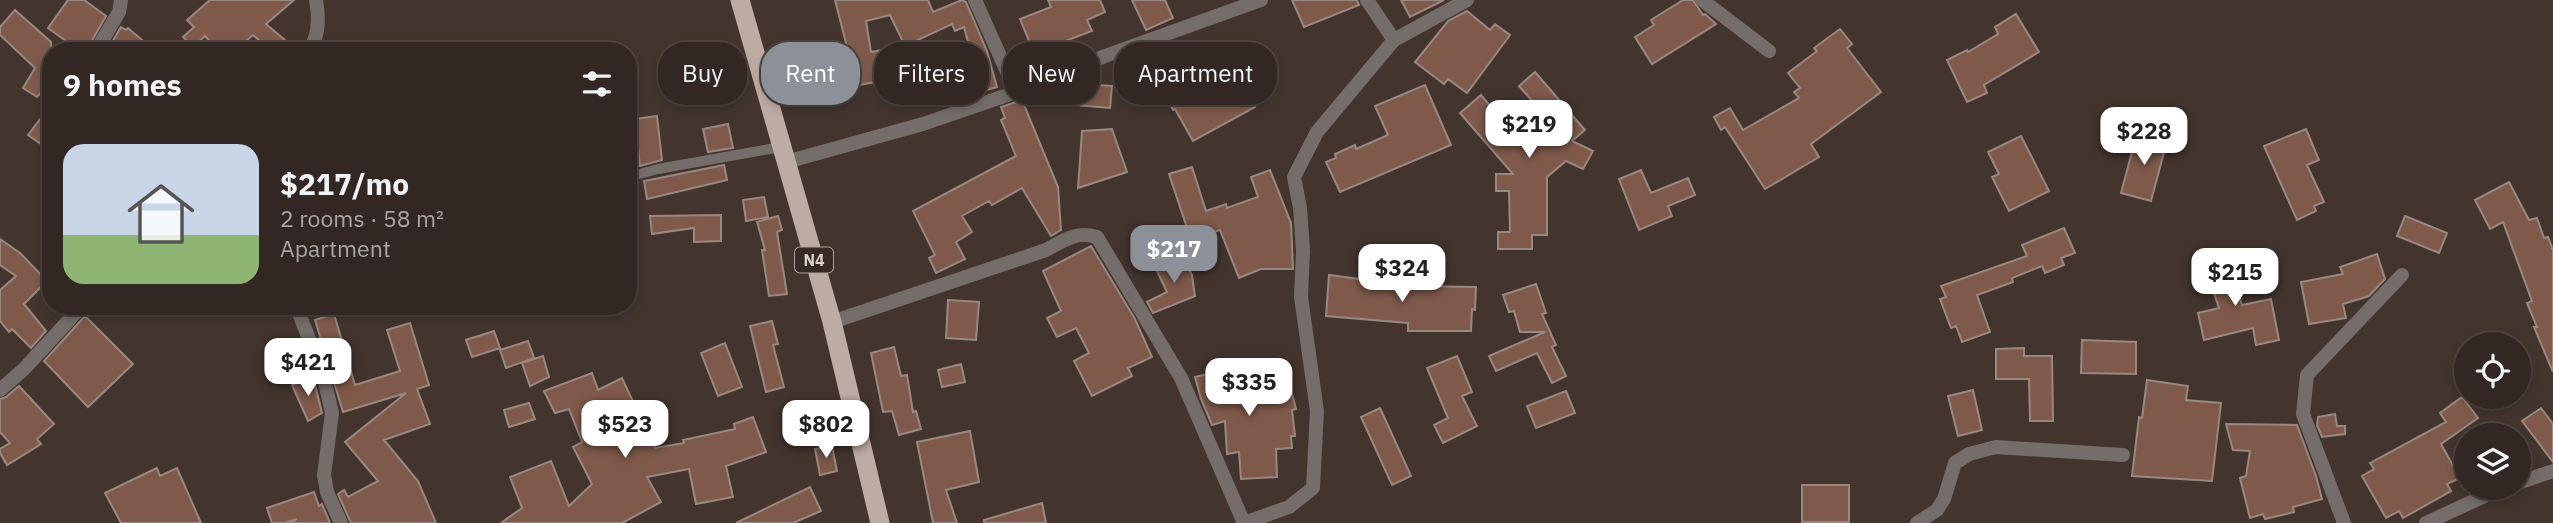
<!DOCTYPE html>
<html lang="en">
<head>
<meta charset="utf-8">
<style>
  body { margin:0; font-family:"IBM Plex Sans",sans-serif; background:#3d332f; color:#f1f3f6; height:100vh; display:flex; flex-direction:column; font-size:26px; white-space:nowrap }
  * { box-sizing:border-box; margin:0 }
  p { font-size:23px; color:#a8a5a5 }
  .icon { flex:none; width:38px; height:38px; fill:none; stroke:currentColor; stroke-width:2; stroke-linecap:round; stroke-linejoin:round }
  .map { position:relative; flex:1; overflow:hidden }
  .panel { position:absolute; left:42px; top:42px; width:595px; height:273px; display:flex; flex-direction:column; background:#322722; border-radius:28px; box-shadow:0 4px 10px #0003,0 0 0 2px #4d4440 }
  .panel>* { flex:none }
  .hud { position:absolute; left:658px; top:42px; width:665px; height:63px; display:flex; gap:14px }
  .tools { position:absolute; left:2454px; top:332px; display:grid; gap:14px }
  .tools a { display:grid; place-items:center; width:77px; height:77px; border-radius:50%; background:#322722; box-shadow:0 4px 10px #0003,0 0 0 2px #4d4440; font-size:35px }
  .price { position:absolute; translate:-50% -60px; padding:0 16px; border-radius:14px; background:#fff; color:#222; font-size:23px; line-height:46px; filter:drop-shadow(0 2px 4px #0008) }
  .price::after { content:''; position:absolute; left:50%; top:42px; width:21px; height:16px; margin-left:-10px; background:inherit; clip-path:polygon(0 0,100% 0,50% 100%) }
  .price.current { background:#8c9099; color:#fff }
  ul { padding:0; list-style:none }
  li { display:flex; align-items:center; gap:21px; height:175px; padding:0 21px }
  li span { display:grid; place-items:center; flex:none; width:196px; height:140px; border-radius:21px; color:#555 }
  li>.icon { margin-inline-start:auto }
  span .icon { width:84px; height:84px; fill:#fffc; stroke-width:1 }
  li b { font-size:30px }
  h2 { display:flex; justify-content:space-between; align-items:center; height:84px; padding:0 21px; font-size:30px }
  .pill { padding:0 24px; border-radius:28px; background:#322722; box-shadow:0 4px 10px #0003,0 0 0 2px #4d4440; font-size:24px; line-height:63px }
  .pill.current { background:#8c9099; color:#fff }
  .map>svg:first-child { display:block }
  .building { fill:#7f5a4b; stroke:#998881; stroke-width:2 }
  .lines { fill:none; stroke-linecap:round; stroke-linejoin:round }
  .service { stroke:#756d6a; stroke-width:10 }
  .minor { stroke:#756d6a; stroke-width:14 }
  .trunk { stroke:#bdaca4; stroke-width:19 }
  .labels { text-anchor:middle; stroke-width:5; stroke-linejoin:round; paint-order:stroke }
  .shield { fill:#382a24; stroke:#aaa09b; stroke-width:2 }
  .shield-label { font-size:16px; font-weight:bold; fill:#dbd2ce }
</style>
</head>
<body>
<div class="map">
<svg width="2553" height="523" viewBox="0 0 2553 523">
  <rect width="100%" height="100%" fill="#43342e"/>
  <path class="building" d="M68,0H84L106,16L86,51H80L48,28Z
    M210,0H294L266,24L298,51H271L253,35L234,51H219L205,36L193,47L183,37L194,27L187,20Z
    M835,0H928L933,12L962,0L966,2L987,51L997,87L965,96L963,89L958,90L951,67L973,61L964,27L955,31L952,24L905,46L890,15L866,21L871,52L882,50L887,80L842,88L837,57L847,47Z
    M1048,0H1100L1105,12L1087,20L1092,31L1034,53L1020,19L1051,7Z
    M1132,0H1165L1173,18L1146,30Z
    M1292,0H1357L1359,5L1304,27Z
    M1401,0H1444L1410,17Z
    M1683,0H1693L1703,15L1705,14L1716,24L1652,64L1635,37L1654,25L1651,20Z
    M15,10L51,42V81L37,97L23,88L35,68L0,35V27Z
    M1467,11L1490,30L1495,24L1510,35L1467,93L1448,79L1444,84L1415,62L1448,21Z
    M2016,14L2039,52L1984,85L1987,93L1967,102L1947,60L1967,50L1968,52L1998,34L1995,27Z
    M121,27L126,30L128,28L155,51H107Z
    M1840,29L1852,44L1847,48L1881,92L1811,144L1819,157L1765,189L1725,127L1721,130L1714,117L1730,108L1743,130L1799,98L1794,92L1800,88L1788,73L1817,51L1814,48Z
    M1175,66L1193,101L1196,99L1200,105L1216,96L1219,101L1244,87L1255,107L1193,141L1175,109L1173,110L1156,76Z
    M1535,72L1585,130L1572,141L1593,151L1583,169L1566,161L1547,177V235H1532V249H1498V232H1510L1509,191H1496V174H1513L1460,113L1481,95L1527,150L1555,127L1519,86Z
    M1064,83L1112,86L1110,108L1053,103L1054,87Z
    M1425,85L1451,145L1340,192L1326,162L1336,158L1335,154L1355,145L1356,149L1388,135L1375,106Z
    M1022,100L1058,187L1061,230L1051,236L1022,188L992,205L989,201L962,216L972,232L956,242L965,259L936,273L929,258L935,255L913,211L1016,156L1001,120L1005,118L1001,107Z
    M51,105V151L28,135Z
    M657,116L662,160L640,166L635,119Z
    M728,124L733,148L708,152L703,129Z
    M1112,129L1127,172L1078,188L1082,131Z
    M2306,129L2319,160L2307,165L2324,202L2314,206L2316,211L2297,220L2264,146Z
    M2137,133L2167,141L2151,201L2121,193Z
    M2021,136L2049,191L2009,211L1992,177L1999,174L1988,152Z
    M724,165L727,180L647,199L644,181Z
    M1192,167L1206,211L1226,204L1227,208L1258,197L1251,177L1270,170L1291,223L1293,269H1261L1239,278L1220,230L1191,240L1169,174Z
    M1641,170L1651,193L1688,178L1695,195L1668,206L1672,216L1639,230L1619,179Z
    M2509,182L2529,220L2537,218L2544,238L2548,237L2553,250V372L2534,327H2537L2527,303L2532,301L2503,222L2490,229L2475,200Z
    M764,197L768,217L746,221L743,200Z
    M721,215V241L694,242V228L652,234L650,216Z
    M778,216L782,230L777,232L787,294L769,296L762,250H765L757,222Z
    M2405,216L2447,233L2439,253L2397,236Z
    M2064,228L2075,253L2061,258L2064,265L2045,273L2042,266L2012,278L2013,282L1977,295L1990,332L1962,342L1956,326L1951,328L1940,299L1946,297L1941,286L2027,256L2022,245Z
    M0,239L20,253L47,281L24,304L46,331L31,348L12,329L9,332L0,321V290L16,276L0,265Z
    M1091,246L1135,319L1152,357L1128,368L1132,376L1092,396L1074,361L1089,353L1076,328L1057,337L1047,318L1061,311L1043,271Z
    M2225,253L2242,305L2271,299L2279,340L2256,345L2253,328L2204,340L2198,313L2219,308L2203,261Z
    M2377,254L2385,279L2369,296L2343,304L2346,318L2309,324L2301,282L2343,274L2340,267Z
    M1183,256L1192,275L1195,296L1153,313L1147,302L1167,292L1156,269Z
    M1329,275L1415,286L1476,287L1475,310L1472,309L1471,331H1408V323L1326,316Z
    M1536,284L1546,313L1542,314L1556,345L1552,347L1566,376L1552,383L1537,353L1496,371L1489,356L1545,332H1520L1514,311L1509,312L1503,295Z
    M948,300L979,302L976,340L946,338Z
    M334,314L355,385L400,371L387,330L410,323L429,385L417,389L430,424L384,440L418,481L436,523H351L338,494L344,490L348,497L378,481L345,442L406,393L343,412L315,320Z
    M85,316L133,364L88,407L44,361Z
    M772,321L778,344L773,345L784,387L766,392L750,326Z
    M494,331L500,348L472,357L466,340Z
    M2082,340L2136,342V374L2081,373Z
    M528,341L534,358L506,368L500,350Z
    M725,343L742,387L718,396L701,353Z
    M894,347L901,376L907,375L913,412L916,411L921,429L899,435L892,411L883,412L871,353Z
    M2024,348V356H2052L2053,421H2030L2029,379H1996V349Z
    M543,356L549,377L530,386L522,363Z
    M1457,356L1472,392L1462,396L1477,426L1443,443L1434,425L1448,418L1427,368Z
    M1251,361L1258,394L1290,386L1296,409L1292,410L1295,436H1291L1292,448L1276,449L1277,477L1241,479L1239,452L1227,454L1225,421L1212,425L1201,399L1195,377L1237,367V365Z
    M961,364L965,382L942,387L938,370Z
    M592,373L598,390L622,378L655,448L684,443L683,440L735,429L734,424L753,417L766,452L726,466L733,497L696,504L689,469L647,477L661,502L622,523H501L522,508L510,477L551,461L569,506L592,484L573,447L582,442L569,409L555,413L544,391Z
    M313,376L322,413L308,421L292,385Z
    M2147,380L2188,386L2186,400L2221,403L2212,481L2132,476L2139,417L2142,418Z
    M19,386L54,424L37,439L41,444L7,465L0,453V449L10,443L0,432V399L6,397Z
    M1973,390L1982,430L1958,436L1948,396Z
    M1566,391L1575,413L1536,428L1527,406Z
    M2462,397L2478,418L2441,444L2460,478L2447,484L2451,491L2403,518L2399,511L2386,518L2362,476L2374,469L2370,463L2446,422L2440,413Z
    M529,403L535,419L509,427L504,410Z
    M819,404L822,426L801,430L797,408Z
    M1380,408L1411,476L1392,485L1361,417Z
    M2541,408L2553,424V462L2522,421Z
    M2335,414L2337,426H2345V434L2322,437L2317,425L2318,417Z
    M2226,424L2297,425L2316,476L2322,499L2293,507L2294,512L2265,519L2263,514L2250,518L2240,478L2246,476L2250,451L2233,450Z
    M970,431L979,482L946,490L957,523H933L917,442Z
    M832,446L837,471L820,475L815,449Z
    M157,468L160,476L177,468L201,523H121L105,493Z
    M1802,485H1849V522H1802Z
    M810,487L821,511L793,523H736Z
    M314,492L319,506L322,504L330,523H290L297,519L284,523H272L267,508Z
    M1042,503L1046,523H984V520Z"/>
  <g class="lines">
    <path class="service" d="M628,177L658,169L781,147"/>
    <path class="minor" d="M975,0L1016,92
      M1367,0L1394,40
      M1702,0L1769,51
      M96,51L119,12L121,0
      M308,51C320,37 319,17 316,0
      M786,162L923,124L1016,92L1105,56L1261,0
      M296,306L323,374L332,413L324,475L327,492L341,523
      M832,322L1046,250C1064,240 1076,231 1097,237L1181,378L1244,523
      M0,390L24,369L82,306
      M2518,483L2553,471
      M1244,523L1289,507L1313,488L1317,411L1301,297L1303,251L1300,208L1294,177L1317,132L1394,40L1467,0
      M1917,523L1937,510L1944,499L1955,463L1969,454L1996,447L2123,455
      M2344,523L2303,414L2307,375L2402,275
      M2426,523L2502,488"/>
    <path class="trunk" d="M740,0L832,322L880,523"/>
  </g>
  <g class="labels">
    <rect class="shield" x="795" y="247.5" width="38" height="25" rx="5"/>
    <g class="shield-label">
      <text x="814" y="266">N4</text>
    </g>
  </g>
</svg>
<div class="tools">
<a><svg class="icon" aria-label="locate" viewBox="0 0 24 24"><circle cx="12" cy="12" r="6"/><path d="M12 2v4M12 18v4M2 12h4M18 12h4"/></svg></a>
<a><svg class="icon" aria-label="layers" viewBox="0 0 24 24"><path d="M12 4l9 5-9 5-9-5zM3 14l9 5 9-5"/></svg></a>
</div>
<b class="price" style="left:1529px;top:160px">$219</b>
<b class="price" style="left:2144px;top:167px">$228</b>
<b class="price current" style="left:1174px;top:285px">$217</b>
<b class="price" style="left:1402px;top:304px">$324</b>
<b class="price" style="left:2235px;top:308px">$215</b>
<b class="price" style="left:308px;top:398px">$421</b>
<b class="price" style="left:1249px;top:418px">$335</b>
<b class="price" style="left:625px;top:460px">$523</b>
<b class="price" style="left:826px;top:460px">$802</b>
<div class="hud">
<a class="pill">Buy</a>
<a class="pill current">Rent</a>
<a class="pill">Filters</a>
<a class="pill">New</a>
<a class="pill">Apartment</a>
</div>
<section class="panel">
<h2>9 homes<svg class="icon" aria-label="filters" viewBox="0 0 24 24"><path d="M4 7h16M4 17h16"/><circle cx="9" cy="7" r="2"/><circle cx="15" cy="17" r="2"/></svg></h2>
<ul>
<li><span style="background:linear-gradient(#c9d6e8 65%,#8fb573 0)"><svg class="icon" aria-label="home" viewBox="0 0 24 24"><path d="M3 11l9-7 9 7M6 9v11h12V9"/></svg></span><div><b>$217/mo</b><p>2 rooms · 58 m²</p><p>Apartment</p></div></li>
</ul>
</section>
</div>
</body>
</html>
